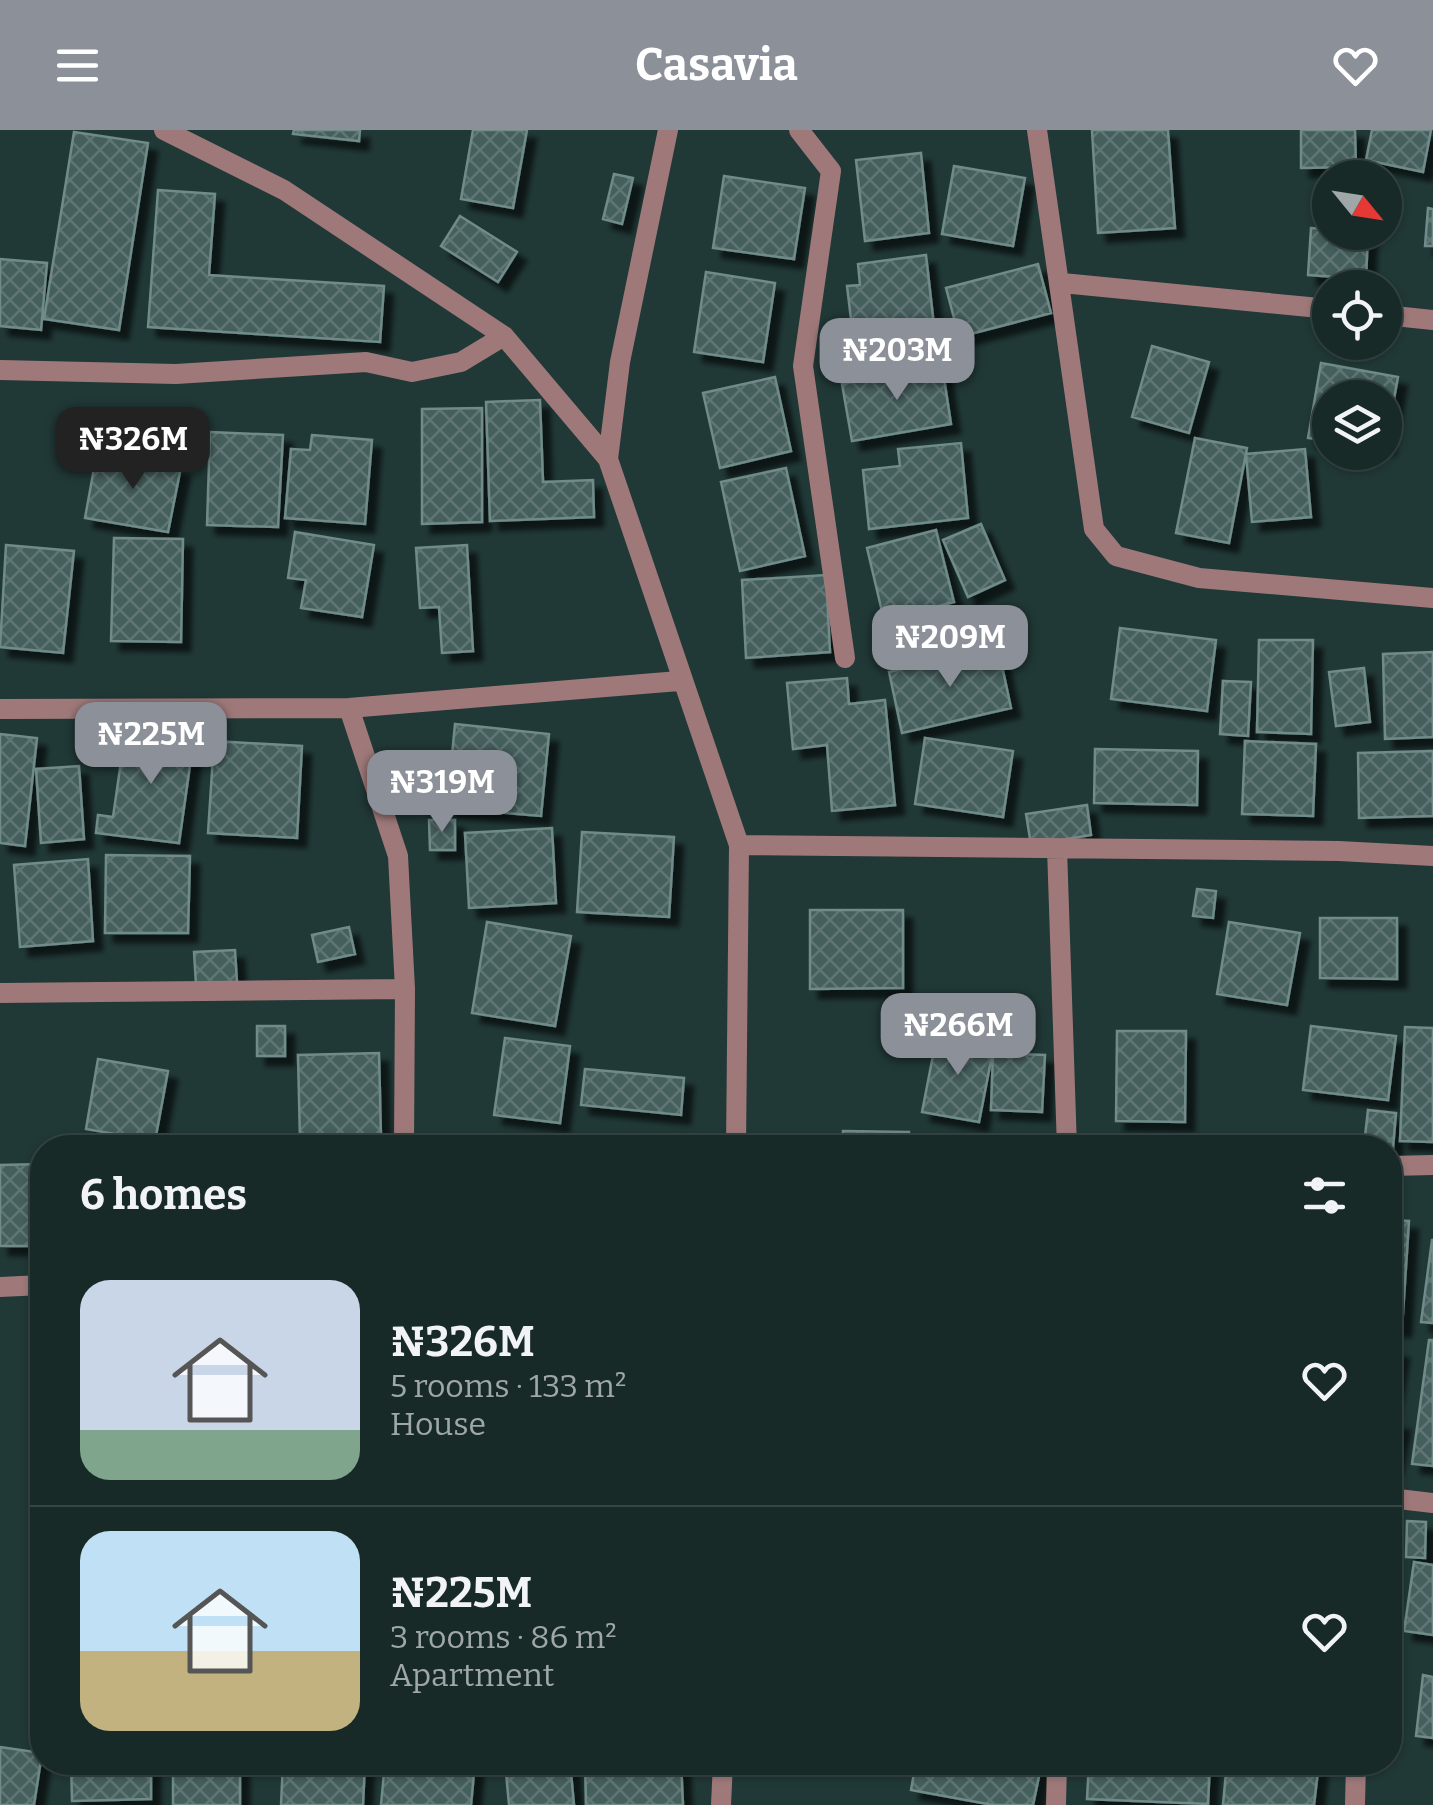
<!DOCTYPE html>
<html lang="en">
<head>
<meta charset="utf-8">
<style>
  body { margin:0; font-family:Bitter,serif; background:#213230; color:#f1f3f6; height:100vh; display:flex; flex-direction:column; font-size:38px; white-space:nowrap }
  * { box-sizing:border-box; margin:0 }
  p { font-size:32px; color:#9fa7a8 }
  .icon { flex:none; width:55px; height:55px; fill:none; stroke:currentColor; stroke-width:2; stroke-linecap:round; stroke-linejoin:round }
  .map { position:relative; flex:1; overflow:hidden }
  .drawer { position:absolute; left:30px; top:1005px; width:1372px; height:640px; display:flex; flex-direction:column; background:#182a28; border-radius:40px; box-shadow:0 2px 8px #0004,0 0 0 2px #364645 }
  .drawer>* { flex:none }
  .needle { width:65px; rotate:120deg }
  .tools { position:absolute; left:1312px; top:30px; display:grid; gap:20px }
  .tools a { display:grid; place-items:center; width:90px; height:90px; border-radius:50%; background:#182a28; box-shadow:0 2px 8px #0004,0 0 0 2px #364645; font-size:50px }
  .price { position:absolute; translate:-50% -85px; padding:0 22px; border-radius:20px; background:#8c9099; color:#fff; font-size:32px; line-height:65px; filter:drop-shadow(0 2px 5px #0008) }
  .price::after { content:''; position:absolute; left:50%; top:60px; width:30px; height:22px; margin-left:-15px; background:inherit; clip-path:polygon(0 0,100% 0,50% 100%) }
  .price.selected { background:#222; color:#fff }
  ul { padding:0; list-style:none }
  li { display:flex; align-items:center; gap:30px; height:250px; padding:0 50px }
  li+li { border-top:2px solid #364645 }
  li span { display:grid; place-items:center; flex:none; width:280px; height:200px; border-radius:30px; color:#555 }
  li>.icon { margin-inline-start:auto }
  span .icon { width:120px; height:120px; fill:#fffc; stroke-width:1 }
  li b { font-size:42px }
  h2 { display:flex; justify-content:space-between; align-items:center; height:120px; padding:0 50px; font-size:42px }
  header { display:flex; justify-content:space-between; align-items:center; height:130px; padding:0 50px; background:#8c9099; color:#fff; font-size:45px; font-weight:700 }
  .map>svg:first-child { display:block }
  .building { fill:url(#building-cross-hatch); stroke:#6f8b88; stroke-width:2.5; filter:url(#shadow) }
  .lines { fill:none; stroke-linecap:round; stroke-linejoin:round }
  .minor { stroke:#9f797a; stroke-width:20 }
</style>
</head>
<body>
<header><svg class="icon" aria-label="menu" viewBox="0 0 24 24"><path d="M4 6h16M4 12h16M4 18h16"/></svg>Casavia<svg class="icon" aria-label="heart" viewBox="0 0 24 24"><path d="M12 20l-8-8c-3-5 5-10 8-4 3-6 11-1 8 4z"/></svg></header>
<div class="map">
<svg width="1433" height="1675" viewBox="0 0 1433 1675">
  <defs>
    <pattern id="building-cross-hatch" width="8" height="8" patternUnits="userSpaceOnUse" patternTransform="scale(2.5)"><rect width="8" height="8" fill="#455f5d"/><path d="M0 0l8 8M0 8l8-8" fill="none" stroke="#5f7674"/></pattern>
    <filter id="shadow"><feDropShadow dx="9" dy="9" stdDeviation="2.5" flood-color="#0009"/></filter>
  </defs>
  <rect width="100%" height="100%" fill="#203836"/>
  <path class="building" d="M294,0H360L359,11L293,4Z
    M473,0H527L513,78L461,69Z
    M1092,0H1168L1175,98L1098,103Z
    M1301,0H1355L1356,37L1301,38Z
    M1372,0H1431L1423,42L1366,30Z
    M74,2L148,13L119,200L44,189Z
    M921,23L929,103L865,111L856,30Z
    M954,36L1025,48L1013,116L942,104Z
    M614,44L633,48L622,94L603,89Z
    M724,46L805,58L794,129L713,118Z
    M158,60L215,64L209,145L384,156L380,212L148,197Z
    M1428,78L1433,79V116H1425Z
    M460,86L517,122L498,152L441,116Z
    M1311,98L1368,102L1366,149L1308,145Z
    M926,125L934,196L853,206L847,156L860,155L858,134Z
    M0,129L47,133L41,200L0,196Z
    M1038,134L1051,183L959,207L946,158Z
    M706,142L775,153L763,232L694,222Z
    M1152,216L1209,232L1189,303L1132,287Z
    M1321,233L1398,247L1385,318V268H1330V311L1308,308Z
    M942,235L951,294L852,311L842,254Z
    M775,247L791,321L720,338L703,263Z
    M540,270L543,352L593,350L594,387L490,391L486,272Z
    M482,278V392L422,394V279Z
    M163,284L185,288L180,317L159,314Z
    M210,302L283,305L278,397L207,395Z
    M312,305L372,310L365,394L285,388L291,319L310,320Z
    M1195,308L1247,318L1229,413L1176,403Z
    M961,313L968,388L869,399L863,340L900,336L898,319Z
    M1305,319L1311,387L1252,392L1246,324Z
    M97,322L181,337L168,402L85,388Z
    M786,338L805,426L740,441L721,352Z
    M981,394L1005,450L968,467L943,410Z
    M936,400L954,472L884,490L867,418Z
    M295,402L374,415L362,487L301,478L306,450L288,448Z
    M114,408L183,409L181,512L111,511Z
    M6,415L74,421L63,523L0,517Z
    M467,415L473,521L442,523L439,477L420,478L416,418Z
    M826,445L830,522L746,528L742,450Z
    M1120,498L1216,510L1207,581L1111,569Z
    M1259,510H1313L1311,604L1257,602Z
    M998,517L1011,578L902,603L889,542Z
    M1433,522V607L1385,609L1383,524Z
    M1364,538L1370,592L1336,596L1329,542Z
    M847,548L849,574L885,570L895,675L832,681L827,615L793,619L787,553Z
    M1223,551L1251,552L1248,606L1220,604Z
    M455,594L549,604L541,686L447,678Z
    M126,597L194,607L179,713L96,703L98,685L113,687Z
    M0,604L37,608L25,716L0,713Z
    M925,608L1013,621L1003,687L915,674Z
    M214,611L302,616L297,708L208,703Z
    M1245,611L1316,614L1313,686L1242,684Z
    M1095,619L1198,621L1197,675L1094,673Z
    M1433,621V686L1359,688L1358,623Z
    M79,636L84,709L41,713L36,639Z
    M1087,675L1091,705L1031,715L1026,684Z
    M429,690H455V720H430Z
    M552,698L556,773L469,778L465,703Z
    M582,702L674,707L669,787L577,782Z
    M106,725L190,726L188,803H105Z
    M88,729L93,811L20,817L14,735Z
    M1197,759L1216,761L1213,788L1193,786Z
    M810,780H903V858L810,859Z
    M1320,788H1397V849L1320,848Z
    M487,792L571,806L555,896L472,883Z
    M1229,792L1300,803L1287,875L1217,864Z
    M349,797L355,824L318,832L312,805Z
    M235,820L237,853L196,855L194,822Z
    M257,896H285V926H257Z
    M1311,896L1396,906L1388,970L1303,960Z
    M1405,897L1433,898V1012L1400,1011Z
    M1117,901H1186L1185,992L1116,991Z
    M937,905L994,915L979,992L922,982Z
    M505,908L570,916L560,993L494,985Z
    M379,923L381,1009L300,1011L298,925Z
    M993,923L1045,925L1042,982L991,980Z
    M98,929L168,941L155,1011L86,999Z
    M585,939L684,948L681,985L581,975Z
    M1368,980L1396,983L1393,1018L1364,1015Z
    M843,1001L909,1002V1018H843Z
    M42,1034V1116H0V1035Z
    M1390,1090L1409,1091L1402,1198L1390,1197Z
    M1432,1110H1433V1193L1421,1192Z
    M1429,1210H1433V1336L1412,1334Z
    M1390,1218L1400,1220L1390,1279Z
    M1390,1290L1401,1292L1393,1335L1390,1334Z
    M1407,1391L1426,1392L1425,1428L1406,1427Z
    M1414,1432L1433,1435V1505L1404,1501Z
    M1423,1545L1433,1547V1608L1416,1606Z
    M0,1617L42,1623L34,1675H0Z
    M71,1632H151V1669L72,1671Z
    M173,1632H240V1675H173Z
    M283,1632H365L363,1675H281Z
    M385,1632H475L471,1675H381Z
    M505,1632H570L574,1675H509Z
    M585,1632H681L683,1675H586Z
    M916,1632H1042L1033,1675H993L911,1660Z
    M1089,1632H1210L1208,1674L1087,1669Z
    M1227,1632H1319L1314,1675H1223Z"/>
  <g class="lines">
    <path class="minor" d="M164,0L284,60L504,206L608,329
      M668,0L620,232L608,329L739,715L736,1018
      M799,0L831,41L803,236L845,528
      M1037,0L1094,399L1116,426L1199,448L1433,468
      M1062,153L1330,179
      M1385,185L1433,190
      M0,240L176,244L366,232L412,242L461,232L504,206
      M349,578L398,726L405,859L404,1018
      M0,579L349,578L679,551
      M739,715L1339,721L1433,726
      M1057,718L1067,1018
      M0,863L405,859
      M1390,1036L1433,1035
      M0,1157L42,1155
      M1390,1368L1433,1373
      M721,1675L723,1632
      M1056,1675L1057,1632
      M1355,1675L1356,1632"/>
  </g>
</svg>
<div class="tools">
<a><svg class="needle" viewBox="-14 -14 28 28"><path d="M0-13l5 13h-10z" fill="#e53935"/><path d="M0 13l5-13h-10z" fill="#9fa7a8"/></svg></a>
<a><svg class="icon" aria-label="locate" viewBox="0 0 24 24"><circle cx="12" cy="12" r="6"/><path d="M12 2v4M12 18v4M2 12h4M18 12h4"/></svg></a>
<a><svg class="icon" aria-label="layers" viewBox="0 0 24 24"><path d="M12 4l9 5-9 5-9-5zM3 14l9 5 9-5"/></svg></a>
</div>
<b class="price" style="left:897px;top:273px">₦203M</b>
<b class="price selected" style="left:133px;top:362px">₦326M</b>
<b class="price" style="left:950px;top:560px">₦209M</b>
<b class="price" style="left:151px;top:657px">₦225M</b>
<b class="price" style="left:442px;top:705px">₦319M</b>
<b class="price" style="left:958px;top:948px">₦266M</b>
<section class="drawer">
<h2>6 homes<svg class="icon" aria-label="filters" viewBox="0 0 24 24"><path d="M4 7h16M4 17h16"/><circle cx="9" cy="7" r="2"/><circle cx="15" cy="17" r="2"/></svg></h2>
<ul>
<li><span style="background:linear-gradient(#c9d6e8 75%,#7fa58c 0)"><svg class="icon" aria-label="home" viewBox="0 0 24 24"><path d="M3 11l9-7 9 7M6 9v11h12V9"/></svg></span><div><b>₦326M</b><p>5 rooms · 133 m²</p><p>House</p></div><svg class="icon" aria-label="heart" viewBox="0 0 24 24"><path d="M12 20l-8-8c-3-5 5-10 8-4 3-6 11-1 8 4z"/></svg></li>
<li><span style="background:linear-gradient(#bfe0f5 60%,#c2b280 0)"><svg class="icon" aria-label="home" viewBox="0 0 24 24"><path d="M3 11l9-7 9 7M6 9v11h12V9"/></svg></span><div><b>₦225M</b><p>3 rooms · 86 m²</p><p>Apartment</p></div><svg class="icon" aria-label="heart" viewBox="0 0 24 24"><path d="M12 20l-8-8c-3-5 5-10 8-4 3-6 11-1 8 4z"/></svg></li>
</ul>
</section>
</div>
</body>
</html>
